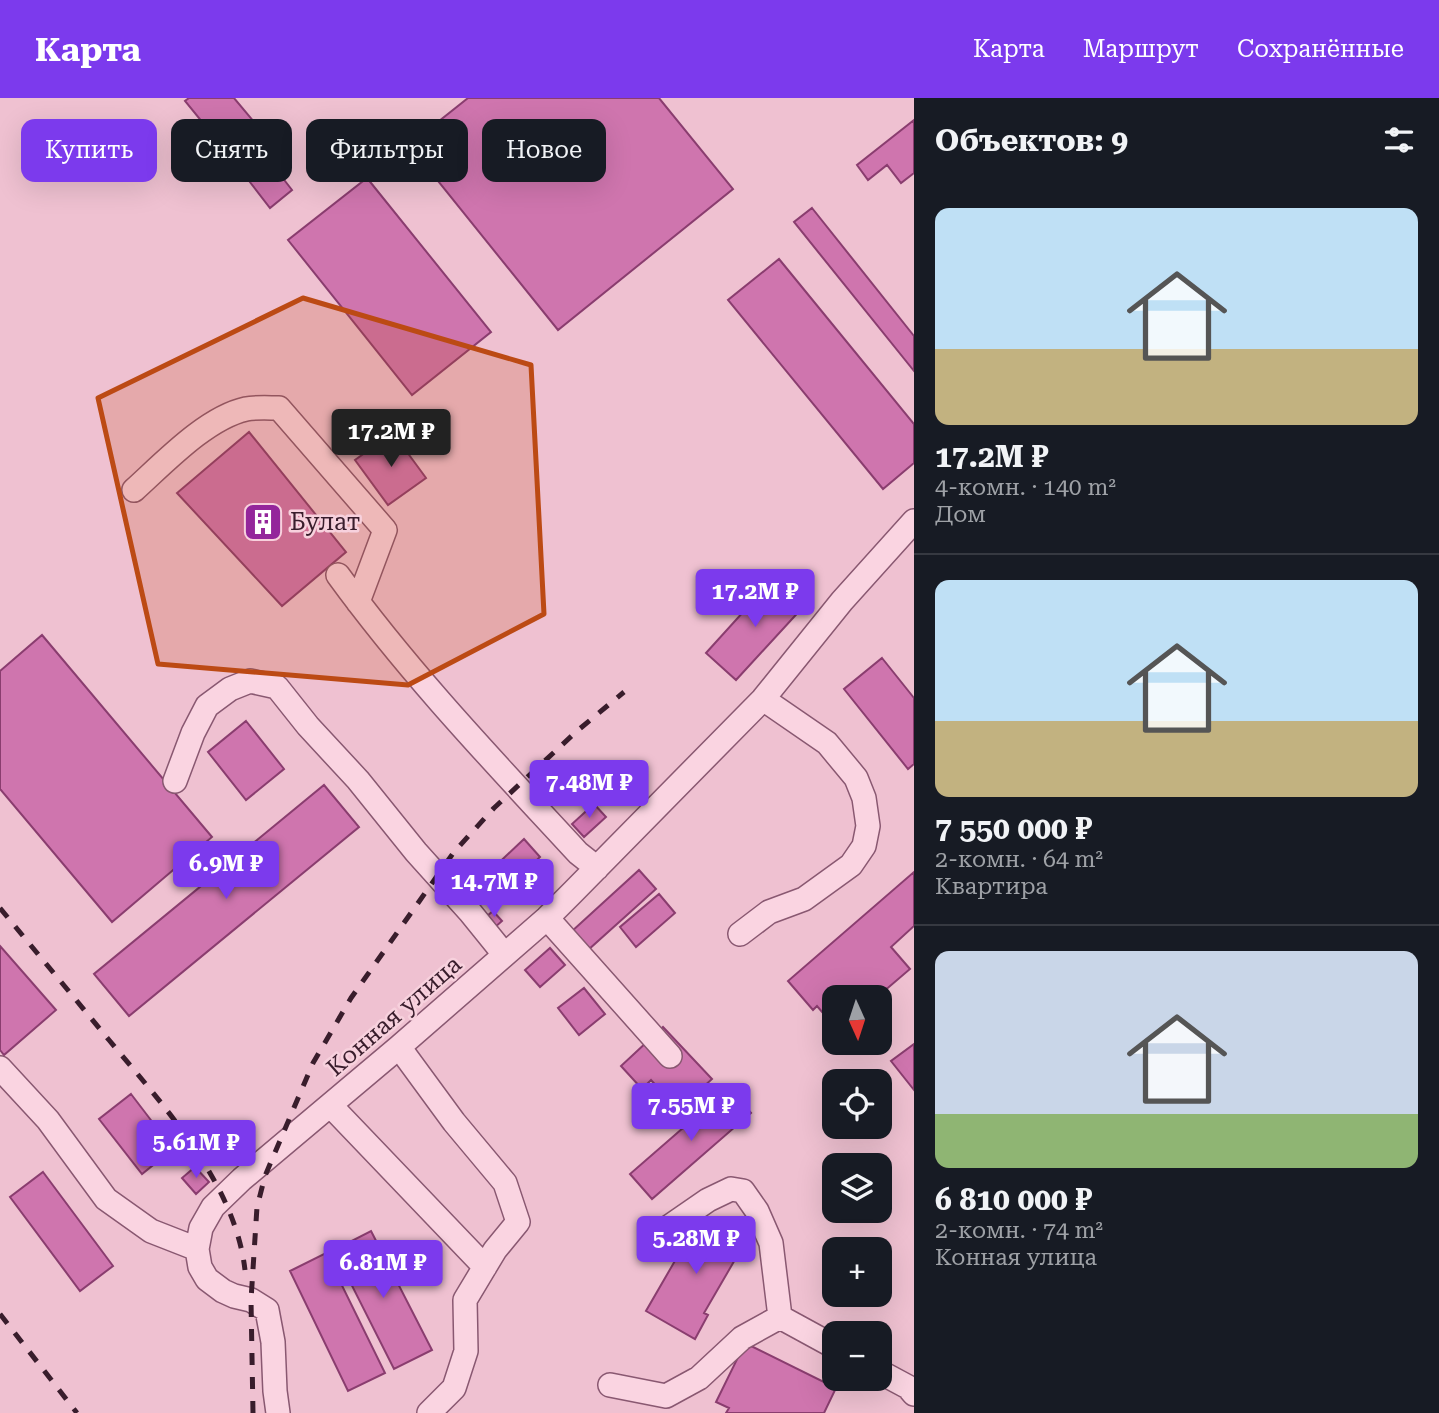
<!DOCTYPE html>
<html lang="ru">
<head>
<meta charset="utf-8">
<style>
  body { margin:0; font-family:"Roboto Serif",serif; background:#20242c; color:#f1f3f6; height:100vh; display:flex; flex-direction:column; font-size:26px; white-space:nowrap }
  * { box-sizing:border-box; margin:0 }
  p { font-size:23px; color:#9ea1a6 }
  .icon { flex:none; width:38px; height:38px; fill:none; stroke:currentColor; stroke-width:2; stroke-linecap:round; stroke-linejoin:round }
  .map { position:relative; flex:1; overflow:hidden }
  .sheet { display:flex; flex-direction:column; background:#171b24; width:525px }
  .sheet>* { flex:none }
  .guide { position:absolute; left:21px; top:21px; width:665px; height:63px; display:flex; gap:14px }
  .needle { width:46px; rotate:177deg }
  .buttons { position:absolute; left:822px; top:887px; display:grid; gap:14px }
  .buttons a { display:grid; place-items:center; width:70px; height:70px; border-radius:14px; background:#171b24; box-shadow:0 7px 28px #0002; font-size:35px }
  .price { position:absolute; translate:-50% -60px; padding:0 16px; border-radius:7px; background:#7c3aed; color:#fff; font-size:23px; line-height:46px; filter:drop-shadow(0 2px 4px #0008) }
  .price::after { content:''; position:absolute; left:50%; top:42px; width:21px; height:16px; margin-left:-10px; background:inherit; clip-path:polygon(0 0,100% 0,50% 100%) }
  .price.active { background:#222; color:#fff }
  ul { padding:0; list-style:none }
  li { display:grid; align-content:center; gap:14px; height:371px; padding:0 21px }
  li+li { border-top:2px solid #363941 }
  li span { display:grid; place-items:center; height:217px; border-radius:14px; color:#555 }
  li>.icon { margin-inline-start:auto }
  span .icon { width:126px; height:126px; fill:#fffc; stroke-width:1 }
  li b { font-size:30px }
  h2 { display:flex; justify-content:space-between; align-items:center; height:84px; padding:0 21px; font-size:30px }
  .tag { padding:0 24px; border-radius:14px; background:#171b24; box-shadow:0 7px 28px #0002; font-size:24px; line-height:63px }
  .tag.active { background:#7c3aed; color:#fff }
  header { display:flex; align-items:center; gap:42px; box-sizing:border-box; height:98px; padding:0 35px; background:#7c3aed; color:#fff }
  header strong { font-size:33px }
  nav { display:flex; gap:38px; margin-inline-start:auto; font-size:24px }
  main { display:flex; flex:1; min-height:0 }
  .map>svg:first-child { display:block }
  .building { fill:#cf75ae; stroke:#8a3d6f; stroke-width:2 }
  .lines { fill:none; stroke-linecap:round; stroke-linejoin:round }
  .minor-casing { stroke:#895871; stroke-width:26 }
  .minor { stroke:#fad4e1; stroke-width:23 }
  .rail { stroke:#391d2c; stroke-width:5; stroke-dasharray:12 12; stroke-linecap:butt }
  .marked { fill:#bc4a14; fill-opacity:0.2; stroke:#bc4a14; stroke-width:5; stroke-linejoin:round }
  .labels { text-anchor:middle; stroke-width:5; stroke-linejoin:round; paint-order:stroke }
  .poi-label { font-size:24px; fill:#391d2c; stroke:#f7d1dd; text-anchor:start }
  .street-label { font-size:24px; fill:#391d2c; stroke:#f7d1dd }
</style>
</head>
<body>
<header>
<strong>Карта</strong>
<nav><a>Карта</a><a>Маршрут</a><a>Сохранённые</a></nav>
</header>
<main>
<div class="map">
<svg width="914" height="1315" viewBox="0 0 914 1315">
  <rect width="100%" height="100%" fill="#efc1d1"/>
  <path class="building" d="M189,0H234L265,37L234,63L185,3Z
    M468,0H659L733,91L558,232L409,47Z
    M914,22V75L901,85L887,67L868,82L857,67Z
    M268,61L292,92L270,110L246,79Z
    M367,80L491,234L412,297L288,142Z
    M812,110L914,238V273L794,124Z
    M779,161L914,326V365L883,391L728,202Z
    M249,334L346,454L282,508L177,395Z
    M393,335L426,380L388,407L355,362Z
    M773,481L804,508L736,582L706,555Z
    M42,537L212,739L112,824L0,691V573Z
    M882,560L914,600V666L908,671L844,591Z
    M246,623L284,671L246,702L208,654Z
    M324,687L359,729L129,918L94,876Z
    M594,706L606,719L584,739L572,726Z
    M524,741L540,759L505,792L489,774Z
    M639,772L656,791L588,852L571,834Z
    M914,774V828L891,849L910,871L876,900H835V929L817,908L813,912L788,883Z
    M659,796L675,815L636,849L620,829Z
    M493,813L502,823L494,830L486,819Z
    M0,848L56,912L4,957L0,952Z
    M550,850L565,867L540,889L525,872Z
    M584,890L605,916L579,937L558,910Z
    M663,929L712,981L678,1012L651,982L642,991L621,968Z
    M914,946V992L891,963Z
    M729,990L751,1015L652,1101L630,1076Z
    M131,996L173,1051L142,1076L99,1021Z
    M195,1069L209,1084L196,1096L182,1080Z
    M43,1074L113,1168L80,1193L10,1099Z
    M702,1116L747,1141L704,1215L708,1217L695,1241L646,1213Z
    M371,1133L432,1252L394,1271L334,1152Z
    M326,1155L385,1275L348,1293L290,1173Z
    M745,1245L836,1290L824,1315H726L729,1310L716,1304Z"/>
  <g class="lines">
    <g class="minor-casing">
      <path id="minor" d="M134,392C164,365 206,320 246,311C256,309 269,310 279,310L385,432L358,504
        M338,477C410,576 495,665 578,755L597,770
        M175,683L193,635L207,608L230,591L250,583L277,589L308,628L358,682L416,754L470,814L504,856
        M547,820L670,958
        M740,836L769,814L804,801L851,767L864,748L868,728L864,700L856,680L827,645L763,601
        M399,949L454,1024L505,1085L518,1124L495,1152L465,1202L466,1253L454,1290L429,1315
        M0,970L48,1022L106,1101L151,1133L197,1151
        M331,1008L485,1169
        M780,1219L835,1249
        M880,1274L908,1289L914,1296
        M610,1287L666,1298L699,1280L742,1240L780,1219L771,1145L757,1113L743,1093L731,1091L708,1102L650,1142
        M278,1315L275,1293L273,1244L267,1212L251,1202L234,1198L223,1193L207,1181L200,1169L197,1151L201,1130L213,1109L242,1081L399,949L547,820L573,794L763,601L842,503L914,423"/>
    </g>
    <use href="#minor" class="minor"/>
    <path class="rail" d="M0,810C36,854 73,898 109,942C163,1007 235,1085 245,1172
      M0,1216L77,1315
      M253,1315L251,1202L257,1109L265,1078L313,965L351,900L454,754L494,710L577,633L624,594"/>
  </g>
  <path class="marked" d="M303,200L531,267L544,516L408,587L158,566L98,300Z"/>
  <defs>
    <g id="building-square" transform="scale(2.0125)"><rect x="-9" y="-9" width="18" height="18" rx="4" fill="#94269b" stroke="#f7d1dd"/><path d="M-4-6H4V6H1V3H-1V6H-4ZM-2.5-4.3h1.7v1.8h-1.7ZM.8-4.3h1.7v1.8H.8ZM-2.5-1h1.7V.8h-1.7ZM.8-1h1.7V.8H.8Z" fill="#fff"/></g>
  </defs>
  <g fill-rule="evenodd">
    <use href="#building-square" x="263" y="424"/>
  </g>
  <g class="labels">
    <g class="poi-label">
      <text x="290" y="432">Булат</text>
    </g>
    <g class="street-label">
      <text transform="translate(394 918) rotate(-41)" y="8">Конная улица</text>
    </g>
  </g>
</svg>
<div class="buttons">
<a><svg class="needle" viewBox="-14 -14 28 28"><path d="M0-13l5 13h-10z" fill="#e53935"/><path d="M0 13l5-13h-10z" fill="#9ea1a6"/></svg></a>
<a><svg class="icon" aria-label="locate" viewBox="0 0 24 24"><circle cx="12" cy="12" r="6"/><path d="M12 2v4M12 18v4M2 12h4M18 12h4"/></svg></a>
<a><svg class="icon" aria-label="layers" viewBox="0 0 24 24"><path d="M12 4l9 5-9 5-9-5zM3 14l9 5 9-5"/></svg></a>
<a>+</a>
<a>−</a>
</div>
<b class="price active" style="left:391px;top:371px">17.2M ₽</b>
<b class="price" style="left:755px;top:531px">17.2M ₽</b>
<b class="price" style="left:589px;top:722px">7.48M ₽</b>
<b class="price" style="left:226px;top:803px">6.9M ₽</b>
<b class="price" style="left:494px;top:821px">14.7M ₽</b>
<b class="price" style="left:691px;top:1045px">7.55M ₽</b>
<b class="price" style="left:196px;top:1082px">5.61M ₽</b>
<b class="price" style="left:696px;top:1178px">5.28M ₽</b>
<b class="price" style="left:383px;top:1202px">6.81M ₽</b>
<div class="guide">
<a class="tag active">Купить</a>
<a class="tag">Снять</a>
<a class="tag">Фильтры</a>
<a class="tag">Новое</a>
</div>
</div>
<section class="sheet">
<h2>Объектов: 9<svg class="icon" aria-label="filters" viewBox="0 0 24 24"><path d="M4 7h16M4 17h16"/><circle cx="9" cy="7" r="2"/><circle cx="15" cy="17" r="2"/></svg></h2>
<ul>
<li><span style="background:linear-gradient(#bfe0f5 65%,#c2b280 0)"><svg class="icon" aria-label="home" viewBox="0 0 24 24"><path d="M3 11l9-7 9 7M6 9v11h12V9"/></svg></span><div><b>17.2M ₽</b><p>4-комн. · 140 m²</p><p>Дом</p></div></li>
<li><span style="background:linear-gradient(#bfe0f5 65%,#c2b280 0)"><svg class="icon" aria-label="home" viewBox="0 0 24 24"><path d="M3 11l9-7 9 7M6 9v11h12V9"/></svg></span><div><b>7 550 000 ₽</b><p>2-комн. · 64 m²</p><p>Квартира</p></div></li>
<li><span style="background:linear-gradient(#c9d6e8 75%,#8fb573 0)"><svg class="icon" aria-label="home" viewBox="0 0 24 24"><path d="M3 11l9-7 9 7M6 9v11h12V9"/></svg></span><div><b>6 810 000 ₽</b><p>2-комн. · 74 m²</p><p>Конная улица</p></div></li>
</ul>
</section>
</main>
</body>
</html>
